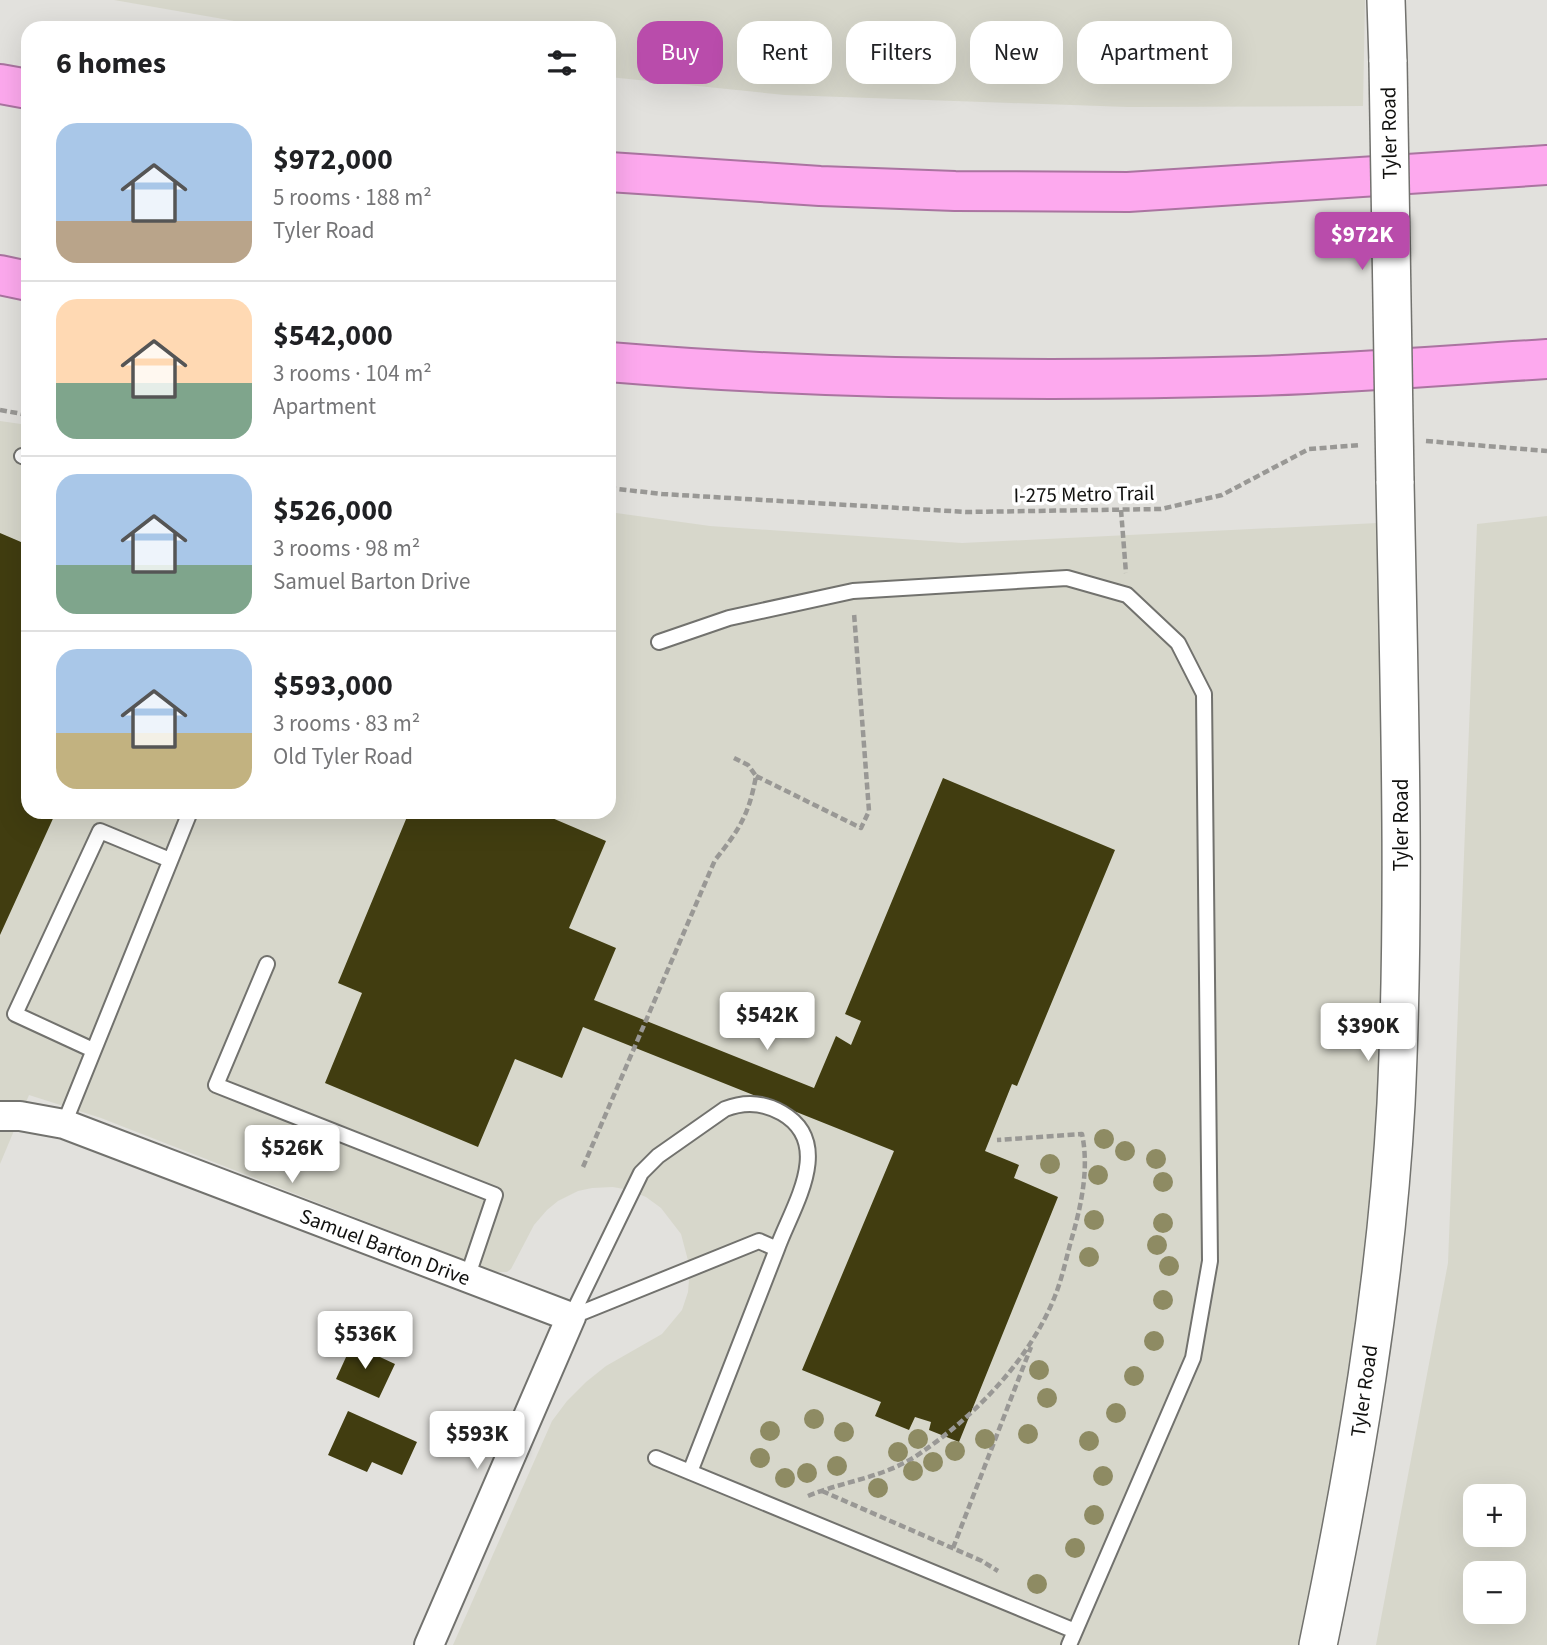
<!DOCTYPE html>
<html lang="en">
<head>
<meta charset="utf-8">
<style>
  body { margin:0; font-family:"Source Sans 3",sans-serif; background:#f6f6f6; color:#202124; height:100vh; display:flex; flex-direction:column; font-size:26px; white-space:nowrap }
  * { box-sizing:border-box; margin:0 }
  p { font-size:23px; color:#757577 }
  .icon { flex:none; width:38px; height:38px; fill:none; stroke:currentColor; stroke-width:2; stroke-linecap:round; stroke-linejoin:round }
  .map { position:relative; flex:1; overflow:hidden }
  .drawer { position:absolute; left:21px; top:21px; width:595px; height:798px; display:flex; flex-direction:column; background:#fff; border-radius:21px; box-shadow:0 7px 28px #0002 }
  .drawer>* { flex:none }
  .top-card { position:absolute; left:637px; top:21px; width:665px; height:63px; display:flex; gap:14px }
  .tools { position:absolute; left:1463px; top:1484px; display:grid; gap:14px }
  .tools a { display:grid; place-items:center; width:63px; height:63px; border-radius:14px; background:#fff; box-shadow:0 7px 28px #0002; font-size:35px }
  .price { position:absolute; translate:-50% -60px; padding:0 16px; border-radius:7px; background:#fff; color:#222; font-size:23px; line-height:46px; filter:drop-shadow(0 2px 4px #0008) }
  .price::after { content:''; position:absolute; left:50%; top:42px; width:21px; height:16px; margin-left:-10px; background:inherit; clip-path:polygon(0 0,100% 0,50% 100%) }
  .price.current { background:#b94cab; color:#fff }
  ul { padding:0; list-style:none }
  li { display:flex; align-items:center; gap:21px; height:175px; padding:0 35px }
  li+li { border-top:2px solid #e0e0e0 }
  li span { display:grid; place-items:center; flex:none; width:196px; height:140px; border-radius:21px; color:#555 }
  li>.icon { margin-inline-start:auto }
  span .icon { width:84px; height:84px; fill:#fffc; stroke-width:1 }
  li b { font-size:30px }
  h2 { display:flex; justify-content:space-between; align-items:center; height:84px; padding:0 35px; font-size:30px }
  .chip { padding:0 24px; border-radius:21px; background:#fff; box-shadow:0 7px 28px #0002; font-size:24px; line-height:63px }
  .chip.current { background:#b94cab; color:#fff }
  .map>svg:first-child { display:block }
  .built { fill:#d7d7cb; fill-rule:evenodd }
  .building { fill:#413d10 }
  .lines { fill:none; stroke-linecap:round; stroke-linejoin:round }
  .service-casing { stroke:#72726e; stroke-width:18 }
  .minor-casing { stroke:#72726e; stroke-width:32 }
  .tertiary-casing { stroke:#72726e; stroke-width:40 }
  .motorway-casing { stroke:#aa74a0; stroke-width:42 }
  .path { stroke:#999895; stroke-width:4.5; stroke-dasharray:7 3.5; stroke-linecap:butt }
  .service { stroke:#fff; stroke-width:14 }
  .minor { stroke:#fff; stroke-width:28 }
  .tertiary { stroke:#fff; stroke-width:37 }
  .motorway { stroke:#fda9ee; stroke-width:38 }
  .tertiary-bridge-casing { stroke:#72726e; stroke-width:40; stroke-linecap:butt }
  .tertiary-bridge { stroke:#fff; stroke-width:37 }
  .tree { fill:#8e8b63 }
  .labels { text-anchor:middle; stroke-width:7; stroke-linejoin:round; paint-order:stroke }
  .street-label { font-size:21px; fill:#11110f; stroke:#fff }
</style>
</head>
<body>
<div class="map">
<svg width="1547" height="1645" viewBox="0 0 1547 1645">
  <rect width="100%" height="100%" fill="#e2e1dd"/>
  <path class="built" d="M114,0H1365L1363,106L1128,107L785,95L609,77V28H274Z
    M0,421L28,425V812H609V512L710,526L962,543L1378,523L1386,942L1380,1109L1364,1283L1334,1476L1302,1645H453L552,1421L567,1401L586,1382L606,1366L662,1334L682,1310L688,1292L690,1268L681,1234L661,1208L646,1197L629,1190L613,1187L592,1188L578,1191L558,1201L547,1210L534,1225L511,1269L507,1272H495L101,1118L29,1095L0,1164Z
    M1547,516V1645H1376L1448,1263L1477,524ZM1514,1496V1535H1475V1496ZM1514,1573V1612H1475V1573Z"/>
  <path class="building" d="M0,533L28,545V812H56L0,935Z
    M943,778L1115,850L1017,1086L1012,1084L985,1151L1019,1165L1014,1178L1058,1197L959,1442L929,1430L931,1422L915,1417L909,1430L875,1416L881,1402L802,1370L894,1151L583,1027L562,1078L515,1059L478,1147L325,1083L362,993L338,983L409,812H538L606,841L569,928L616,948L594,1000L814,1088L836,1036L851,1045L861,1021L845,1014Z
    M352,1344L395,1364L379,1398L336,1379Z
    M348,1411L417,1442L402,1475L372,1462L367,1472L328,1455Z"/>
  <g class="lines">
    <g class="service-casing">
      <path id="service" d="M22,456L28,458
        M659,642L729,618L853,591L1067,578L1127,595L1178,643L1204,694L1210,1261L1193,1358L1069,1645
        M267,964L216,1085L495,1195L467,1278
        M93,1050L15,1014L100,831L170,860
        M64,1124L190,812
        M571,1317L641,1173L658,1156L725,1109C745,1101 763,1102 782,1113C836,1144 791,1209 777,1249
        M571,1317L759,1241L777,1249L690,1472
        M656,1458L1075,1631"/>
    </g>
    <g class="minor-casing">
      <path id="minor" d="M0,1116H20L64,1124L571,1317L429,1645"/>
    </g>
    <g class="tertiary-casing">
      <path id="tertiary" d="M1386,0L1388,62
        M1318,1645C1355,1467 1386,1286 1396,1104C1406,896 1399,688 1395,481"/>
    </g>
    <g class="motorway-casing">
      <path id="motorway" d="M0,84L28,89
        M609,172L820,186L955,191L1128,192L1547,165
        M0,275L28,281
        M609,362C824,380 1040,382 1256,376C1353,373 1450,365 1547,359"/>
    </g>
    <path class="path" d="M0,410L28,415
      M1426,441L1547,451
      M609,488L662,494L967,512L1161,509L1222,495L1309,449L1361,445
      M1121,510L1126,573
      M756,776L861,828L869,811L854,613
      M583,1167L715,860C739,830 749,815 756,776L748,765L734,758
      M822,1491L982,1561L998,1571
      M808,1496C846,1480 886,1478 922,1452C977,1414 1030,1359 1055,1296C1063,1276 1067,1254 1073,1234C1082,1202 1089,1167 1082,1134L997,1140
      M953,1548L1031,1347"/>
    <use href="#service" class="service"/>
    <use href="#minor" class="minor"/>
    <use href="#tertiary" class="tertiary"/>
    <use href="#motorway" class="motorway"/>
    <g class="tertiary-bridge-casing">
      <path id="tertiary-bridge" d="M1388,62L1395,481"/>
    </g>
    <use href="#tertiary-bridge" class="tertiary-bridge"/>
  </g>
  <g class="tree">
    <circle cx="1104" cy="1139" r="10"/>
    <circle cx="1125" cy="1151" r="10"/>
    <circle cx="1156" cy="1159" r="10"/>
    <circle cx="1050" cy="1164" r="10"/>
    <circle cx="1098" cy="1175" r="10"/>
    <circle cx="1163" cy="1182" r="10"/>
    <circle cx="1094" cy="1220" r="10"/>
    <circle cx="1163" cy="1223" r="10"/>
    <circle cx="1157" cy="1245" r="10"/>
    <circle cx="1089" cy="1257" r="10"/>
    <circle cx="1169" cy="1266" r="10"/>
    <circle cx="1163" cy="1300" r="10"/>
    <circle cx="1154" cy="1341" r="10"/>
    <circle cx="1039" cy="1370" r="10"/>
    <circle cx="1134" cy="1376" r="10"/>
    <circle cx="1047" cy="1398" r="10"/>
    <circle cx="1116" cy="1413" r="10"/>
    <circle cx="814" cy="1419" r="10"/>
    <circle cx="770" cy="1431" r="10"/>
    <circle cx="844" cy="1432" r="10"/>
    <circle cx="1028" cy="1434" r="10"/>
    <circle cx="918" cy="1439" r="10"/>
    <circle cx="985" cy="1439" r="10"/>
    <circle cx="1089" cy="1441" r="10"/>
    <circle cx="955" cy="1451" r="10"/>
    <circle cx="898" cy="1452" r="10"/>
    <circle cx="760" cy="1458" r="10"/>
    <circle cx="933" cy="1462" r="10"/>
    <circle cx="837" cy="1466" r="10"/>
    <circle cx="913" cy="1471" r="10"/>
    <circle cx="807" cy="1473" r="10"/>
    <circle cx="1103" cy="1476" r="10"/>
    <circle cx="785" cy="1478" r="10"/>
    <circle cx="878" cy="1488" r="10"/>
    <circle cx="1094" cy="1515" r="10"/>
    <circle cx="1075" cy="1548" r="10"/>
    <circle cx="1037" cy="1584" r="10"/>
  </g>
  <g class="labels">
    <g class="street-label">
      <text transform="translate(1389 133) rotate(-91)" y="7">Tyler Road</text>
      <text transform="translate(1084 494) rotate(-1)" y="7">I-275 Metro Trail</text>
      <text transform="translate(1401 825) rotate(-90)" y="7">Tyler Road</text>
      <text transform="translate(385 1247) rotate(21)" y="7">Samuel Barton Drive</text>
      <text transform="translate(1364 1391) rotate(-82)" y="7">Tyler Road</text>
    </g>
  </g>
</svg>
<div class="tools">
<a>+</a>
<a>−</a>
</div>
<b class="price current" style="left:1362px;top:272px">$972K</b>
<b class="price" style="left:767px;top:1052px">$542K</b>
<b class="price" style="left:1368px;top:1063px">$390K</b>
<b class="price" style="left:292px;top:1185px">$526K</b>
<b class="price" style="left:365px;top:1371px">$536K</b>
<b class="price" style="left:477px;top:1471px">$593K</b>
<div class="top-card">
<a class="chip current">Buy</a>
<a class="chip">Rent</a>
<a class="chip">Filters</a>
<a class="chip">New</a>
<a class="chip">Apartment</a>
</div>
<section class="drawer">
<h2>6 homes<svg class="icon" aria-label="filters" viewBox="0 0 24 24"><path d="M4 7h16M4 17h16"/><circle cx="9" cy="7" r="2"/><circle cx="15" cy="17" r="2"/></svg></h2>
<ul>
<li><span style="background:linear-gradient(#a9c7e8 70%,#b9a48a 0)"><svg class="icon" aria-label="home" viewBox="0 0 24 24"><path d="M3 11l9-7 9 7M6 9v11h12V9"/></svg></span><div><b>$972,000</b><p>5 rooms · 188 m²</p><p>Tyler Road</p></div></li>
<li><span style="background:linear-gradient(#ffd9b3 60%,#7fa58c 0)"><svg class="icon" aria-label="home" viewBox="0 0 24 24"><path d="M3 11l9-7 9 7M6 9v11h12V9"/></svg></span><div><b>$542,000</b><p>3 rooms · 104 m²</p><p>Apartment</p></div></li>
<li><span style="background:linear-gradient(#a9c7e8 65%,#7fa58c 0)"><svg class="icon" aria-label="home" viewBox="0 0 24 24"><path d="M3 11l9-7 9 7M6 9v11h12V9"/></svg></span><div><b>$526,000</b><p>3 rooms · 98 m²</p><p>Samuel Barton Drive</p></div></li>
<li><span style="background:linear-gradient(#a9c7e8 60%,#c2b280 0)"><svg class="icon" aria-label="home" viewBox="0 0 24 24"><path d="M3 11l9-7 9 7M6 9v11h12V9"/></svg></span><div><b>$593,000</b><p>3 rooms · 83 m²</p><p>Old Tyler Road</p></div></li>
</ul>
</section>
</div>
</body>
</html>
